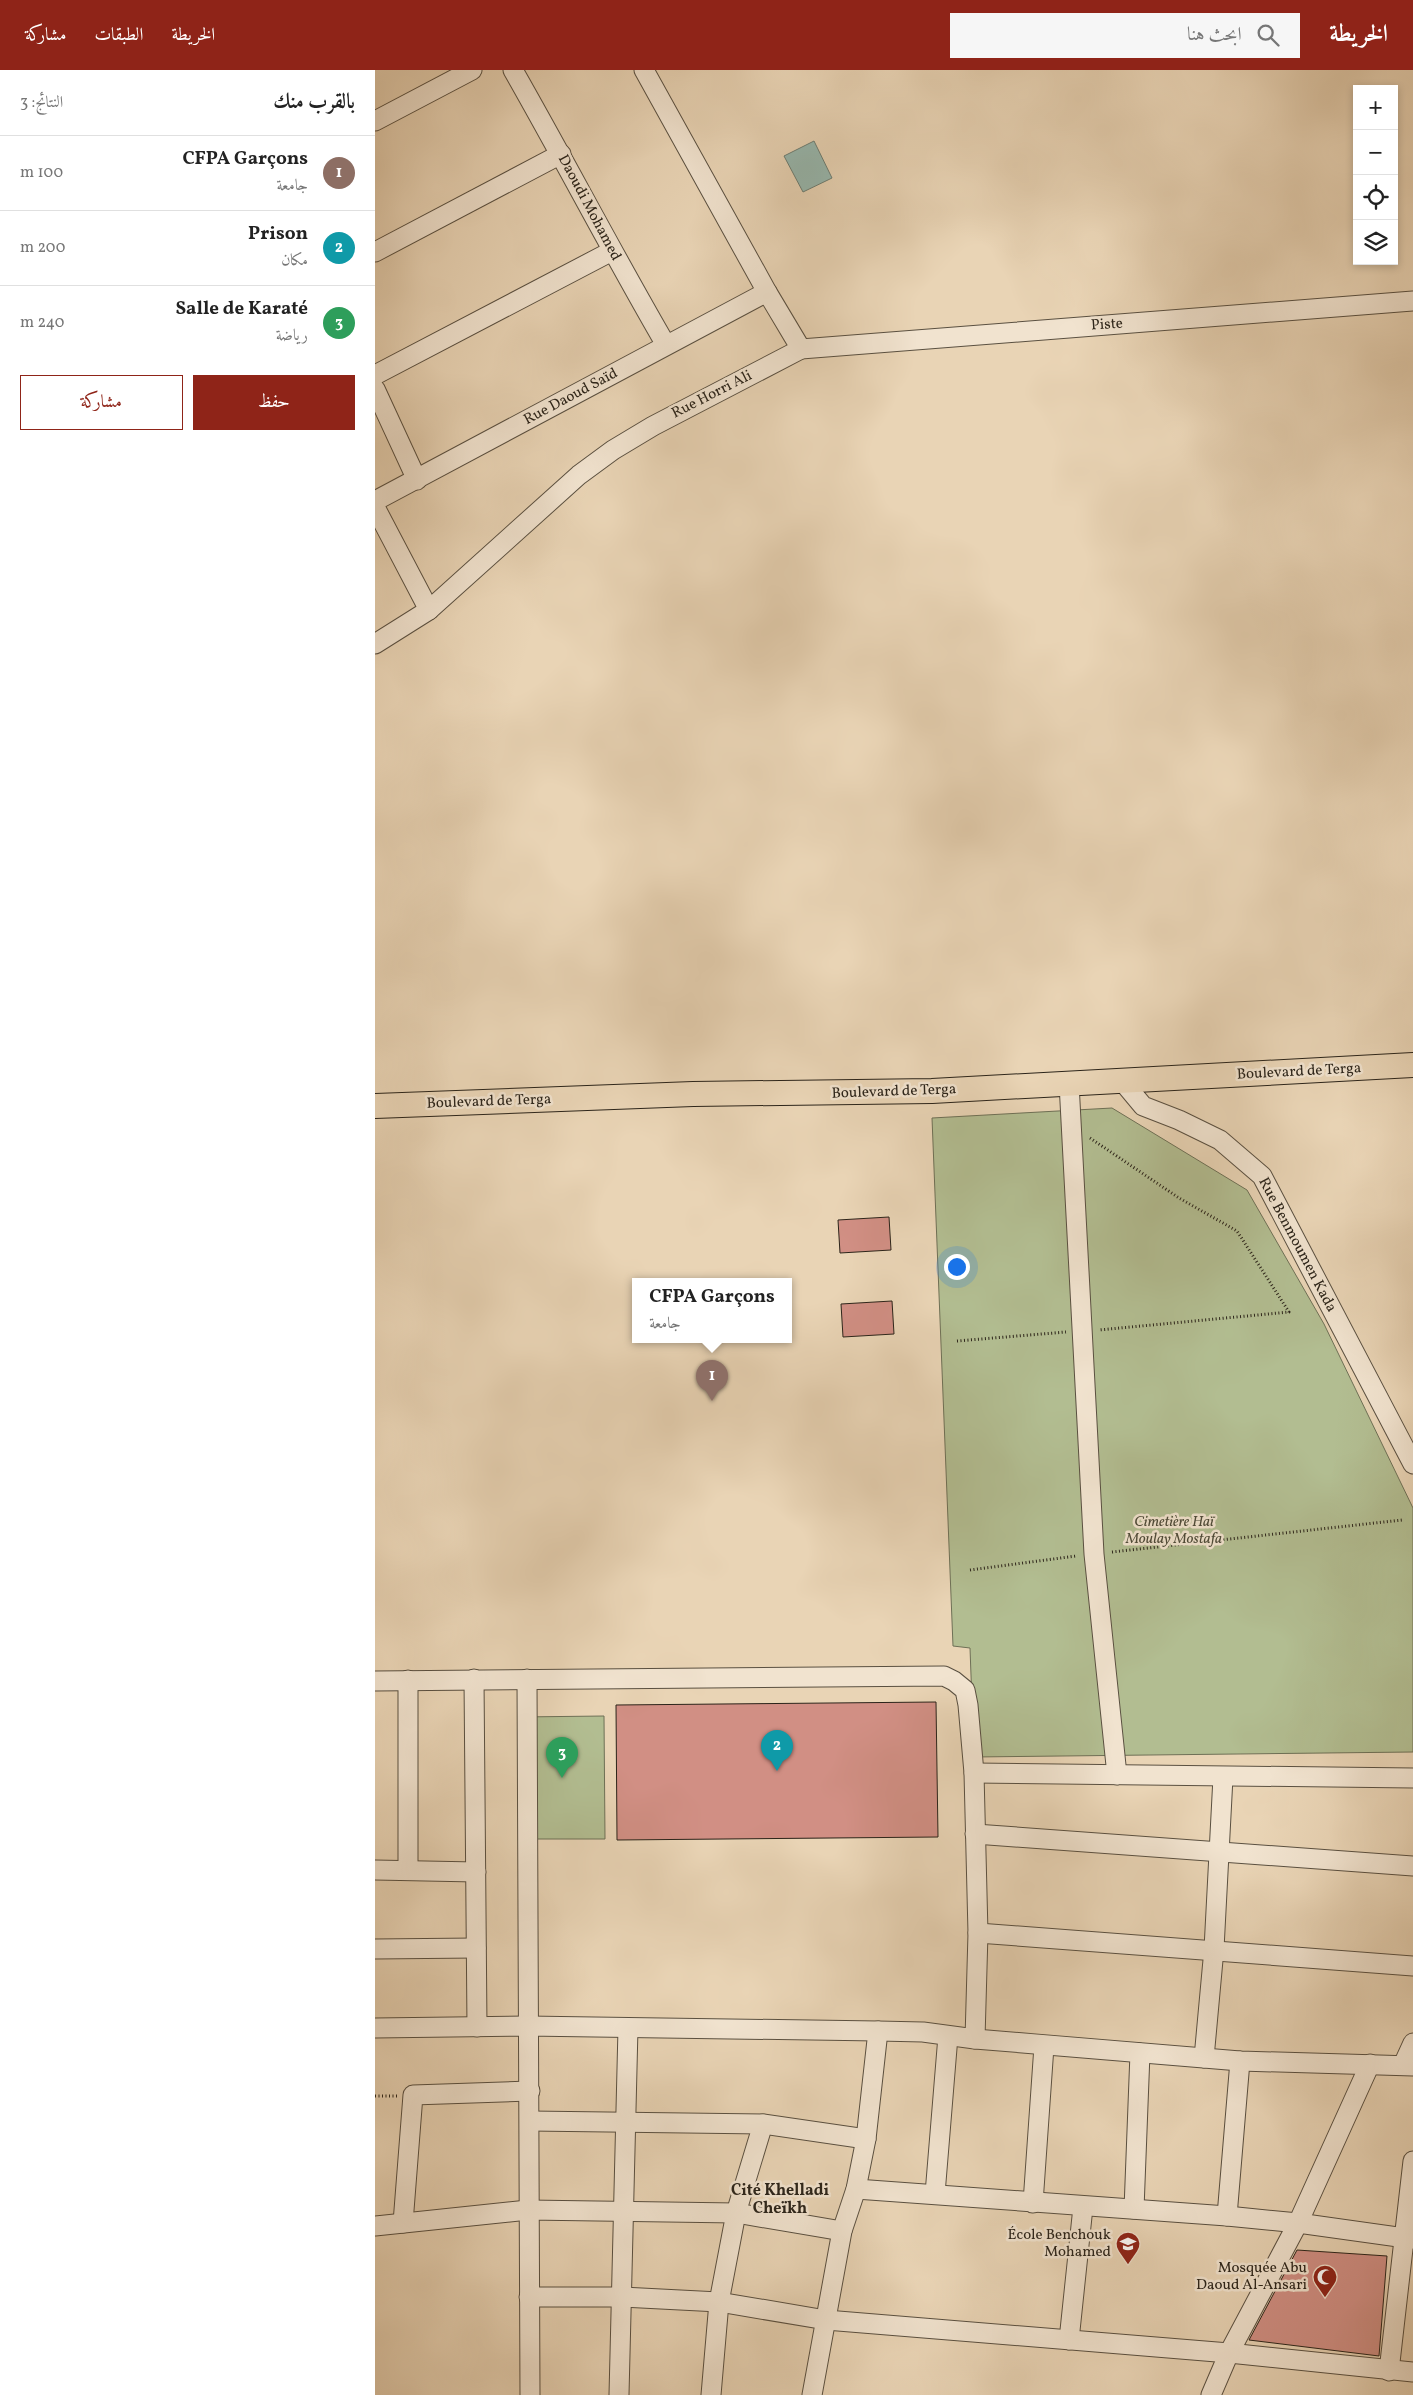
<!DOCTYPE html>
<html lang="ar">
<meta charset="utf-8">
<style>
body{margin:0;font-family:Vollkorn,Amiri,serif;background:#f6f6f6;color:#222;direction:rtl}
.controls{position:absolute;right:15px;top:15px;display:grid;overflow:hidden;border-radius:0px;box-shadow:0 2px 8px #0003}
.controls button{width:45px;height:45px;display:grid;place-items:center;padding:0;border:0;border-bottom:1px solid #e0e0e0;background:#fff;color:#222;font:25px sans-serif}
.you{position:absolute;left:581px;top:1196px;width:18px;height:18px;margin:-12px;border:4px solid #fff;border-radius:50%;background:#1a73e8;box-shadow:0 0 0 8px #1a73e833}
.badge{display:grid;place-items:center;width:32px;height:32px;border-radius:50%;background:#8f2418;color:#fff;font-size:16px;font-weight:700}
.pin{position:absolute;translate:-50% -41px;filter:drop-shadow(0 1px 2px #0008)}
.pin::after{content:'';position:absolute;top:26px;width:18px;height:15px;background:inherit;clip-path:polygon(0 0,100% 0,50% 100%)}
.popup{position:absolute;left:257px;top:1208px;width:160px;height:65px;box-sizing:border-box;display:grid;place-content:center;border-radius:0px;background:#fff;filter:drop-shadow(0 1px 4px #0005);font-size:16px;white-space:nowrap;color:#767676}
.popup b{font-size:19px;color:#222}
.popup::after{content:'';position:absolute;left:50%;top:100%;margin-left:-10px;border:10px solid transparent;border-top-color:#fff}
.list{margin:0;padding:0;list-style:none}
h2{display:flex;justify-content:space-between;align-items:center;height:65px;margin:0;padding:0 20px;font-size:21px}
h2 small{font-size:16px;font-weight:400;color:#767676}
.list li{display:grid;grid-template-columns:32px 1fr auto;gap:15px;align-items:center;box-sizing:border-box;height:75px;padding:0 20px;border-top:1px solid #e0e0e0}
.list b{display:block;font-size:19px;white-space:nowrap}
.list p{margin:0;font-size:16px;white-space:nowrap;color:#767676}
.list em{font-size:16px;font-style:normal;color:#767676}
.actions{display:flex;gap:10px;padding:15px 20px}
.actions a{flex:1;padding:11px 0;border:1px solid #8f2418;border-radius:0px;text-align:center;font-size:18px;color:#8f2418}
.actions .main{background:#8f2418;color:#fff}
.icon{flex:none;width:28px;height:28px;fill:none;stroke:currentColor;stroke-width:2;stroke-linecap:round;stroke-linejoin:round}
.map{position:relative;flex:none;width:1038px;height:2325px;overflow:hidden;direction:ltr}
header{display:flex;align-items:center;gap:30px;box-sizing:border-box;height:70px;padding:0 25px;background:#8f2418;color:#fff}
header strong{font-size:24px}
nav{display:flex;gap:28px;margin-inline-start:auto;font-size:18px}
.search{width:350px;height:45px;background:#f6f6f6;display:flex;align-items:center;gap:12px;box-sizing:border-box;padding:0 18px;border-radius:0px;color:#767676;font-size:19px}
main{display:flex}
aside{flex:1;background:#fff}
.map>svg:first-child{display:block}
</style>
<header>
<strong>الخريطة</strong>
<div class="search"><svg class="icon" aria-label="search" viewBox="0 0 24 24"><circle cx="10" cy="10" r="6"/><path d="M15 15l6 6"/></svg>ابحث هنا</div>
<nav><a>الخريطة</a><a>الطبقات</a><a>مشاركة</a></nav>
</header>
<main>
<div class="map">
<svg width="1038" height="2325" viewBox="0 0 1038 2325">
<rect width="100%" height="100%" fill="#e9d4b5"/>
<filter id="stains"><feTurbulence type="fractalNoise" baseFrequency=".004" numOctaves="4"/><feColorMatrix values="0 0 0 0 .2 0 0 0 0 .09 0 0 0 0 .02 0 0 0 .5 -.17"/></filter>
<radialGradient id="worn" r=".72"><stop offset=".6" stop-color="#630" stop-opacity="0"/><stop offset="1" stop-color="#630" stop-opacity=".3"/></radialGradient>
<g fill="#b2bd91" stroke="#6e7056">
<polygon points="737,1038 872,1120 949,1254 1038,1438 1038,1682 599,1687 595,1578 578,1576 557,1048"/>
<polygon points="229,1646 230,1769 144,1769 143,1647"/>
</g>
<polygon fill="#97b8af" stroke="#6c7d73" points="439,71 457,108 428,122 409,86"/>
<g fill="#d18f84" stroke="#2b241a">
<polygon points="514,1147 516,1180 465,1183 463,1150"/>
<polygon points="517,1231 519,1264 468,1267 466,1234"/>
<polygon points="561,1632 563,1767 242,1770 241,1635"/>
<polygon points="922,2180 1012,2186 1004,2286 874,2270"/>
</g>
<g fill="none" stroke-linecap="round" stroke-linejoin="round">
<defs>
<g id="minor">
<path d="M 138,0 C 190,91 238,184 291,275"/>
<polyline points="0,51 97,0"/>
<polyline points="0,182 186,84"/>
<polyline points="426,279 1038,231"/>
<polyline points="0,305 237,181"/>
<polyline points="0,319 42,410"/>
<polyline points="0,431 392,222"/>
<polyline points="0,437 54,540"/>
<polyline points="0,574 54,540 204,405 238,380 278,356 426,279 392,222 269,0"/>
<polyline points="748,1012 768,1036 804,1050 845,1070 887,1106 1038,1394"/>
<polyline points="694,1013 719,1484 742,1705"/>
<polyline points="99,1609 102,1957"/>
<polyline points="152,1609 155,2325"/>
<polyline points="33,1610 33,1800"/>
<polyline points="0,1611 569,1606 579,1611 590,1620 593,1635 599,1703 603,1863 600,1969 548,1962 503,1961 152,1956 0,1958"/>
<polyline points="599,1703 1038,1708"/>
<polyline points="600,1764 1038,1796"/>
<polyline points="0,1800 101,1802"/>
<polyline points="603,1863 1038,1896"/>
<polyline points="0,1879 101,1878"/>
<polyline points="600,1969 865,1991 1038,1996"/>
<polyline points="829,1988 839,1879 848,1707"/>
<polyline points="1028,1995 1038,1973"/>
<polyline points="155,2051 388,2054 491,2069"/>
<polyline points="481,2119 852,2146 923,2153 1038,2169"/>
<polyline points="560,2124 573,1966"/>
<polyline points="658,2133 669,1976"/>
<polyline points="759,2139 765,1983"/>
<polyline points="852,2146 865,1991"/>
<polyline points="28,2153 38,2025 155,2021"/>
<polyline points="0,2156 153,2140 361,2143 467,2161"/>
<polyline points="154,2227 247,2227 344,2232 451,2250 854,2283 1038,2302"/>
<polyline points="694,2270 708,2137"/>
<polyline points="1014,2301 1038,2091"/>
<polyline points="244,2325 253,1958"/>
<polyline points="336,2325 344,2232 361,2143 388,2054"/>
<polyline points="437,2325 467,2161 481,2119 491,2069 503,1961"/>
<polyline points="836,2325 854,2283 923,2153 995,1994"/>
</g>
<polyline id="major" points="0,1036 318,1024 557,1021 1038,995"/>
</defs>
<use href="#minor" stroke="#5a5041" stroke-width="21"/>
<use href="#major" stroke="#2b241a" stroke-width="26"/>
<g stroke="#2b241a" stroke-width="3" stroke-dasharray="1 2.5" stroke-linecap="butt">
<polyline points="715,1068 804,1128 862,1161 914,1242 724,1260"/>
<polyline points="582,1271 691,1262"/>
<polyline points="737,1482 1027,1450"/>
<polyline points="595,1500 701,1486"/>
<polyline points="0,2026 22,2026"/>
</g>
<use href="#minor" stroke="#f1e3cf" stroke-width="19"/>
<use href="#major" stroke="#e9d4b5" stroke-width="24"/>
</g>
<defs>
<symbol id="school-pin" viewBox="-11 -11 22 30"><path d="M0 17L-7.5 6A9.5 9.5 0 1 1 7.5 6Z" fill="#8f2418" stroke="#f1e3cf"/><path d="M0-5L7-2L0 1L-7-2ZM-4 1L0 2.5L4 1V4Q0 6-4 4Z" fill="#fff"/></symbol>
<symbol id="mosque-pin" viewBox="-11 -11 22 30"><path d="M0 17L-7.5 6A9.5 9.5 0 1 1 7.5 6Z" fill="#8f2418" stroke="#f1e3cf"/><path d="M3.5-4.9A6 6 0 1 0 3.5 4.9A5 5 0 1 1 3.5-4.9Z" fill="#fff"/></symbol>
</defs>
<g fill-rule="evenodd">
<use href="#school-pin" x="739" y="2160" width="28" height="38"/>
<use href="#mosque-pin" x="936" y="2193" width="28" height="38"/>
</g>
<g text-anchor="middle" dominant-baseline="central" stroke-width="5" stroke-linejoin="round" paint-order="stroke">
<g font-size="15" fill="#2b241a" stroke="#f1e3cf">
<text transform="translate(214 138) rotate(62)">Daoudi Mohamed</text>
<text transform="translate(732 255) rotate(-4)">Piste</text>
<text transform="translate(337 325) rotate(-27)">Rue Horri Ali</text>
<text transform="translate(196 327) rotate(-28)">Rue Daoud Saïd</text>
<text transform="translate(924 1002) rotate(-3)">Boulevard de Terga</text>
<text transform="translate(519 1022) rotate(-2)">Boulevard de Terga</text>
<text transform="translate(114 1032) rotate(-2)">Boulevard de Terga</text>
<text transform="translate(922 1175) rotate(62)">Rue Benmoumen Kada</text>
</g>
<g font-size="15" font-style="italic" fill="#4d4a38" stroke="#f1e3cf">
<text x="799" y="1452">Cimetière Haï<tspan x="799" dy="17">Moulay Mostafa</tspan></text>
</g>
<g font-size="15" fill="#2b241a" stroke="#f1e3cf" text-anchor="end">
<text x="736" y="2165">École Benchouk<tspan x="736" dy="17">Mohamed</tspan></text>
<text x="932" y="2198">Mosquée Abu<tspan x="932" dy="17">Daoud Al-Ansari</tspan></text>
</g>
<g font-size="16" font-weight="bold" fill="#2b241a" stroke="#f1e3cf">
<text x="405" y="2121">Cité Khelladi<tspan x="405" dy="18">Cheïkh</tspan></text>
</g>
</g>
<rect width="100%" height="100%" filter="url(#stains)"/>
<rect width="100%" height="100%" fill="url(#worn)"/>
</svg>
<div class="controls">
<button>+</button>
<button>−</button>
<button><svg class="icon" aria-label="locate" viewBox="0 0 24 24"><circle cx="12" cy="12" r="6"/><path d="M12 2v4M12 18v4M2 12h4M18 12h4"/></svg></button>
<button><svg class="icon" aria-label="layers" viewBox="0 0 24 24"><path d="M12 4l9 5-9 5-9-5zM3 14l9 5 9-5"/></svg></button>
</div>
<div class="you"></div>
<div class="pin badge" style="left:337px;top:1331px;background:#8d6e63">1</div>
<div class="popup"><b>CFPA Garçons</b>جامعة</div>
<div class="pin badge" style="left:402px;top:1701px;background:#0f9aa8">2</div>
<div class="pin badge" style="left:187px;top:1708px;background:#2e9e5b">3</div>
</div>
<aside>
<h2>بالقرب منك<small>النتائج: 3</small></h2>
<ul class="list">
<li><span class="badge" style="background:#8d6e63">1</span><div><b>CFPA Garçons</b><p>جامعة</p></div><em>100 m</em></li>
<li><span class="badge" style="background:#0f9aa8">2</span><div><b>Prison</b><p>مكان</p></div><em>200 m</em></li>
<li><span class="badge" style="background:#2e9e5b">3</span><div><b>Salle de Karaté</b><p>رياضة</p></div><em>240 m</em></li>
</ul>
<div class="actions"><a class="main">حفظ</a><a>مشاركة</a></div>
</aside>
</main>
